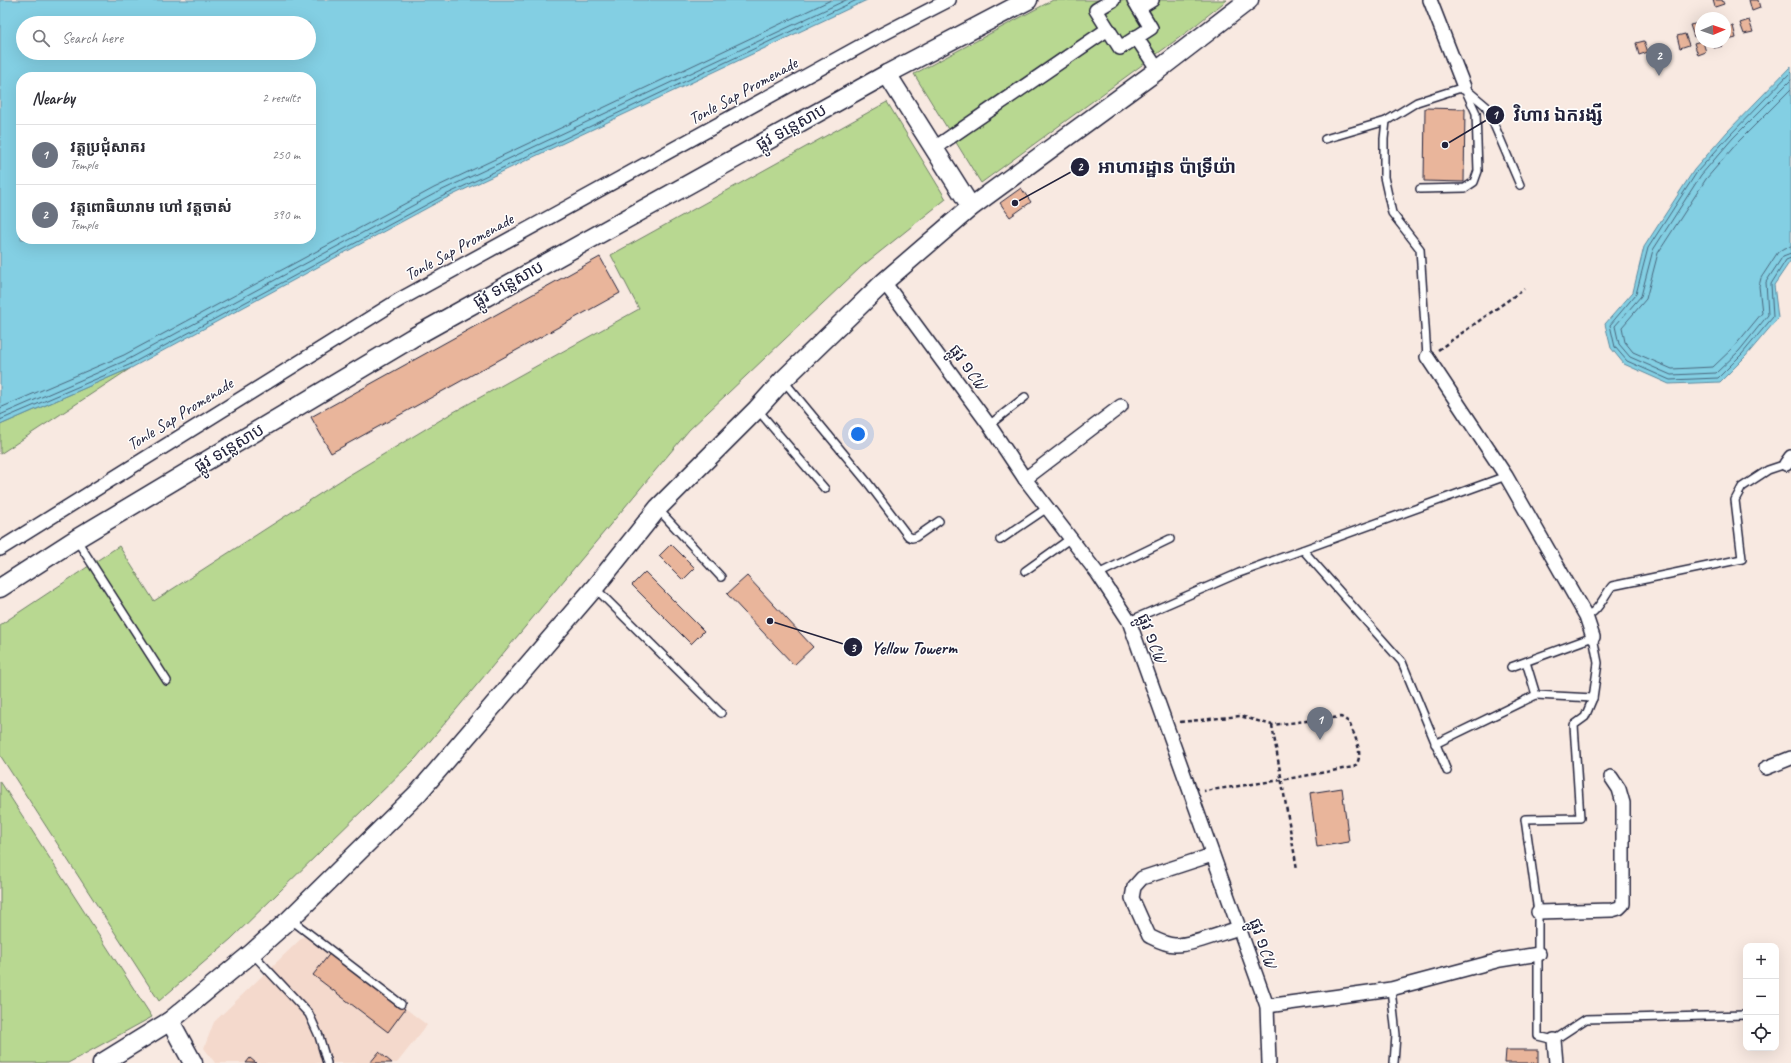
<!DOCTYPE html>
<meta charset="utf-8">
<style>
body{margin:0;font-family:Caveat,"Noto Sans Khmer",sans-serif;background:#f7f7f7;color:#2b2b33}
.controls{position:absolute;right:12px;bottom:12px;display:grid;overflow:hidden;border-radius:8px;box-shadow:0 4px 16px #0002}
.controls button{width:36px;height:36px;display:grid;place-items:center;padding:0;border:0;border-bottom:1px solid #e1e1e2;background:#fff;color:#2b2b33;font:20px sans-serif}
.compass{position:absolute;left:1695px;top:12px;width:36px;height:36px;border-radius:50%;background:#fff;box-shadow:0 4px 16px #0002;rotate:88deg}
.you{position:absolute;left:858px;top:434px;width:14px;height:14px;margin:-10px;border:3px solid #fff;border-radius:50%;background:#1a73e8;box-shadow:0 0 0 6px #1a73e833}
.badge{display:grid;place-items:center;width:26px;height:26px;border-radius:50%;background:#111827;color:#fff;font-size:13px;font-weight:700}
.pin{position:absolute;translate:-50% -33px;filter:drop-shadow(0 1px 2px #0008)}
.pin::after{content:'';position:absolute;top:21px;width:14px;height:12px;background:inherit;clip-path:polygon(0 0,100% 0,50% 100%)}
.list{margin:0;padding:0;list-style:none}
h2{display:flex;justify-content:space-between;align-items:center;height:52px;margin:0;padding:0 16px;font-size:17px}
h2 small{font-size:13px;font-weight:400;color:#7c7c81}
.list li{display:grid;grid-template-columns:26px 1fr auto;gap:12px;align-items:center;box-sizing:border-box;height:60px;padding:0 16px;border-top:1px solid #e1e1e2}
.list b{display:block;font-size:15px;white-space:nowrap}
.list p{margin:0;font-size:13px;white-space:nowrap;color:#7c7c81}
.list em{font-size:13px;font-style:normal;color:#7c7c81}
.icon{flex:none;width:22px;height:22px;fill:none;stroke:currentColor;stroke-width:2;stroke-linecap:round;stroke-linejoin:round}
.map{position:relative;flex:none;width:1791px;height:1063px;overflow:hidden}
.search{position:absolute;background:#fff;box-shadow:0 4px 16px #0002;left:16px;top:16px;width:300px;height:44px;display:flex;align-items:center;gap:10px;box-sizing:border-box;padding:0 14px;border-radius:22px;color:#7c7c81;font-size:15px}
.panel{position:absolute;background:#fff;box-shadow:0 4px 16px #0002;left:16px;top:72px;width:300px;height:172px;border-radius:16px}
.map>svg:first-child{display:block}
</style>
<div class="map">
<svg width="1791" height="1063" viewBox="0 0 1791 1063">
<rect width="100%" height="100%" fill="#f8e9e1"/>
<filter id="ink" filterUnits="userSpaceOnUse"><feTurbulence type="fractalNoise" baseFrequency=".025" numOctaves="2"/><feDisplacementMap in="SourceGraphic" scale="8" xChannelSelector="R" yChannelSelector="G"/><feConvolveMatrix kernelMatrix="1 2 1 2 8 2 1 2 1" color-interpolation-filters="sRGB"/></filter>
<g filter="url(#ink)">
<polygon fill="#f4d9cc" points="307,933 427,1025 397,1063 215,1063 204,1048 214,1022"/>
<g fill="#b8d891" stroke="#6d7d66">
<polygon points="1053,0 1227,0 1187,32 981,183 914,74"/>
<polygon points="887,102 946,199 861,267 689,430 416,758 231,939 159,1001 0,755 0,625 119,546 154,601 346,477 452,413 639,309 611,255"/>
<polygon points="131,368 0,454 0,425"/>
<polygon points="0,781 152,1017 68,1063 0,1063"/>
</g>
<g fill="#83cfe3" stroke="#5c8aa0" fill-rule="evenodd">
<path d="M 0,0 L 867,0 L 440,201 L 131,368 L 0,425 ZM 23,23 L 309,23 L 309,53 L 23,53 ZM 21,77 L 311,77 L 311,239 L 21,239 Z"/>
<polygon points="1791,66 1791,260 1774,285 1778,318 1745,357 1720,382 1669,384 1624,364 1611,348 1605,324 1633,292 1644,247 1694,170 1727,132"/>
</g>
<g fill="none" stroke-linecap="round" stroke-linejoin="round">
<g stroke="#49677e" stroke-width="1">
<polyline points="1791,72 1730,135 1697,172 1648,248 1636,294 1610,325 1615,347 1627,361 1670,380 1718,378 1742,354 1773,317 1771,284 1786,260 1791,258"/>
<polyline points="1791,80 1733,138 1701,175 1653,250 1641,296 1615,326 1619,344 1630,357 1671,375 1716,373 1739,351 1768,315 1766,282 1783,256 1791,253"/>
<polyline points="1791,89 1738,142 1706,179 1658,253 1646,299 1622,327 1625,342 1633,352 1672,369 1713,367 1734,347 1762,313 1759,286 1761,278 1778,252 1784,248 1791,247"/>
<polyline points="0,408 124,355 434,188 831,0"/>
<polyline points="0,415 127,360 436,193 846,0"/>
<polyline points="0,420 129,365 439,198 857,0"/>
</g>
</g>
<g fill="#e9b59b" stroke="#22223b">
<polygon points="1713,0 1722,0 1724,4 1715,7"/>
<polygon points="1749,0 1758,0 1760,8 1752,11"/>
<polygon points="1749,20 1753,32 1744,34 1740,23"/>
<polygon points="1699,23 1701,35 1694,37 1690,25"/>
<polygon points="1733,26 1736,38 1728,40 1725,28"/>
<polygon points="1685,34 1689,45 1680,48 1677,36"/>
<polygon points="1644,41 1648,52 1639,55 1636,43"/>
<polygon points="1701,41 1703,42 1706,52 1698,55 1694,43"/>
<polygon points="1712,42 1721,42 1723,46 1714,48"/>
<polygon points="1425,108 1465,109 1464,182 1424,181"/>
<polygon points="1021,188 1031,202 1010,217 1000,203"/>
<polygon points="600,257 620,293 331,453 311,417"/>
<polygon points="671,544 695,568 683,580 659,556"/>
<polygon points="645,572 704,631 691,644 632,585"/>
<polygon points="747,576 813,647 794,665 727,594"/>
<polygon points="1342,788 1349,842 1317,847 1310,793"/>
<polygon points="331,952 405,1009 388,1032 313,975"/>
<polygon points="1506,1050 1538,1050 1538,1063 1505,1063"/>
<polygon points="379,1052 392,1063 370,1063"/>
<polygon points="250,1058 256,1063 246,1063"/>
</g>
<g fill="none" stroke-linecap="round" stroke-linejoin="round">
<defs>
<g id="lane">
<polyline points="1467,90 1486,106 1520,185"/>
<polyline points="1325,139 1386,121"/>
<polyline points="1420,189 1465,188 1474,182 1478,171 1476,113 1464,87"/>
<polyline points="1427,357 1420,249 1392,213 1384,177 1384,139 1386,121 1417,102 1464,87"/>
<polyline points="783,380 868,483 908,536 912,538 916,537 939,521"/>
<polyline points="757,409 825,489"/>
<polyline points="989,425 1025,397"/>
<polyline points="658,509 721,577"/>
<polyline points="76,539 167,681"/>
<polyline points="1000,540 1047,508"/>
<polyline points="1303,550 1402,662 1447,771"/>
<polyline points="1025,571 1071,538"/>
<polyline points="1098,574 1170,539"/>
<polyline points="595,588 721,713"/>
<path d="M 1586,616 C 1598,612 1604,596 1612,586 L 1742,559 L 1735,500 L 1742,487 L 1768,470 L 1786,464"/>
<polyline points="1129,621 1239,573 1506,476"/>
<polyline points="1526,662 1536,695 1593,698"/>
<polyline points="1511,667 1593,637 1598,663 1593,698 1585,717 1574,725 1580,818 1525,819 1538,912 1538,1036 1554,1040 1586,1019 1746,1015"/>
<polyline points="1435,744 1536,695"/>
<polyline points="290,919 401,1004"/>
<polyline points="252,953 309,1014 319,1036 327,1063"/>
<polyline points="1391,989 1396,1035 1394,1063"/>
</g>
<g id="street">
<polyline points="1113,0 1096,10 1120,48 1151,28 1134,0"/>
<polyline points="1430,0 1464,87"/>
<polyline points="1139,8 1152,0"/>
<polyline points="1136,37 1158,70"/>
<polyline points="933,149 1108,29"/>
<polyline points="884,282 989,425 1025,479 1098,574 1129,621 1267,1006 1269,1063"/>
<polyline points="1427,357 1506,476 1586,616 1593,637"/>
<polyline points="1786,464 1791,457"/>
<polyline points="1025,479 1121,406"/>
<polyline points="0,549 399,300 877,37 949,0"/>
<polyline points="1766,768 1791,758"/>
<path d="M 1212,855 L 1142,878 L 1134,887 L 1132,898 L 1149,936 C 1157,940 1166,945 1175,945 C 1193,945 1221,933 1239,928"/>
<polyline points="1538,912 1612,910 1619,908 1623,904 1623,803 1619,789 1611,777"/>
<polyline points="1267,1006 1391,989 1500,960 1539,954"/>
<polyline points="1554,1040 1556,1063"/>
</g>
<g id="secondary">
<polyline points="887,74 971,207"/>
<polyline points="0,588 76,539 412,338 887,74 1028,0"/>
<polyline points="170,1021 193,1063"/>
<polyline points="102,1063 170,1021 252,953 290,919 419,792 595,587 658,508 757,409 783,380 884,282 971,207 1158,70 1249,0"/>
</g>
</defs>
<use href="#lane" stroke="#22223b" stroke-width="10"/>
<use href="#street" stroke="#22223b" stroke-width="16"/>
<use href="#secondary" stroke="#22223b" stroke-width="21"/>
<g stroke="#22223b" stroke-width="2.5" stroke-dasharray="4 3" stroke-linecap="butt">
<polyline points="1438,350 1524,289"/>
<path d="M 1180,722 L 1240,716 L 1272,725 L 1341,717 L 1349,722 C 1354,735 1366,756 1354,767 L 1281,780 L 1204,791"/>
<polyline points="1272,725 1297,869"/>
</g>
<use href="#lane" stroke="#fff" stroke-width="7"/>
<use href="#street" stroke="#fff" stroke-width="13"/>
<use href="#secondary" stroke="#fff" stroke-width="18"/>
</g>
</g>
<g text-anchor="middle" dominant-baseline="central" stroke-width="3" stroke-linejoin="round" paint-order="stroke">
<g font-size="17" fill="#22223b" stroke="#fff">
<text transform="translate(743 91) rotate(-29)">Tonle Sap Promenade</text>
<text transform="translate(791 127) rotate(-29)">ផ្លូវ ទន្លេសាប</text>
<text transform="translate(459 247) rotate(-29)">Tonle Sap Promenade</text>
<text transform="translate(508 284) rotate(-29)">ផ្លូវ ទន្លេសាប</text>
<text transform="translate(968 367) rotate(54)">ផ្លូវ ១CW</text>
<text transform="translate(180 414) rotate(-32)">Tonle Sap Promenade</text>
<text transform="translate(229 448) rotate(-31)">ផ្លូវ ទន្លេសាប</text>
<text transform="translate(1152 638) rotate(68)">ផ្លូវ ១CW</text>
<text transform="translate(1263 943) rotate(70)">ផ្លូវ ១CW</text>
</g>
</g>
<path fill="none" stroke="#22223b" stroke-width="1.5" d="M1445 145L1495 115M1015 203L1080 167M770 621L853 647"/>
<g fill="#22223b" stroke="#fff" stroke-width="1.5">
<circle cx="1445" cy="145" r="4"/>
<circle cx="1015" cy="203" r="4"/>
<circle cx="770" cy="621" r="4"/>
<circle cx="1495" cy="115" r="10"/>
<circle cx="1080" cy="167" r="10"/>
<circle cx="853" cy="647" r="10"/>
</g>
<g font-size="12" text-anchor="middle" font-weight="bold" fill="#fff">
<text x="1495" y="119">1</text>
<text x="1080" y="171">2</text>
<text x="853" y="652">3</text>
</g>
<g font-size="18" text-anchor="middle" font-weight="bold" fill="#22223b" stroke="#fff" stroke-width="3" stroke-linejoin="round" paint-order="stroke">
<text x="1558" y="121">វិហារ ឯករង្សី</text>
<text x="1167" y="173">អាហារដ្ឋាន ប៉ាទ្រីយ៉ា</text>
<text x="914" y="654">Yellow Towerm</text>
</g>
</svg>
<div class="controls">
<button>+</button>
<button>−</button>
<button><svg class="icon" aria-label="locate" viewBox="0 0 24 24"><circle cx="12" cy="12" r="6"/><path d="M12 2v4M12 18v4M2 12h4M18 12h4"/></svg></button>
</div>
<svg class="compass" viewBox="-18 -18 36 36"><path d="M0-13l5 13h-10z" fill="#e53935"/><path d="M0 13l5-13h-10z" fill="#7c7c81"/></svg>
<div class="you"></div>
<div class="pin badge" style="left:1320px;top:740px;background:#6b7280">1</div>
<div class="pin badge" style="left:1659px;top:76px;background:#6b7280">2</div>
<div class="search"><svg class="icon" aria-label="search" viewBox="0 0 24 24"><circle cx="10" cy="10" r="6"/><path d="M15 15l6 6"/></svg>Search here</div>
<section class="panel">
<h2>Nearby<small>2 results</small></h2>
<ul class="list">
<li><span class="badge" style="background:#6b7280">1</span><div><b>វត្តប្រជុំសាគរ</b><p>Temple</p></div><em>250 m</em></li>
<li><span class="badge" style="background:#6b7280">2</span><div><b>វត្តពោធិយារាម ហៅ វត្តចាស់</b><p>Temple</p></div><em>390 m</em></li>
</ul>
</section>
</div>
